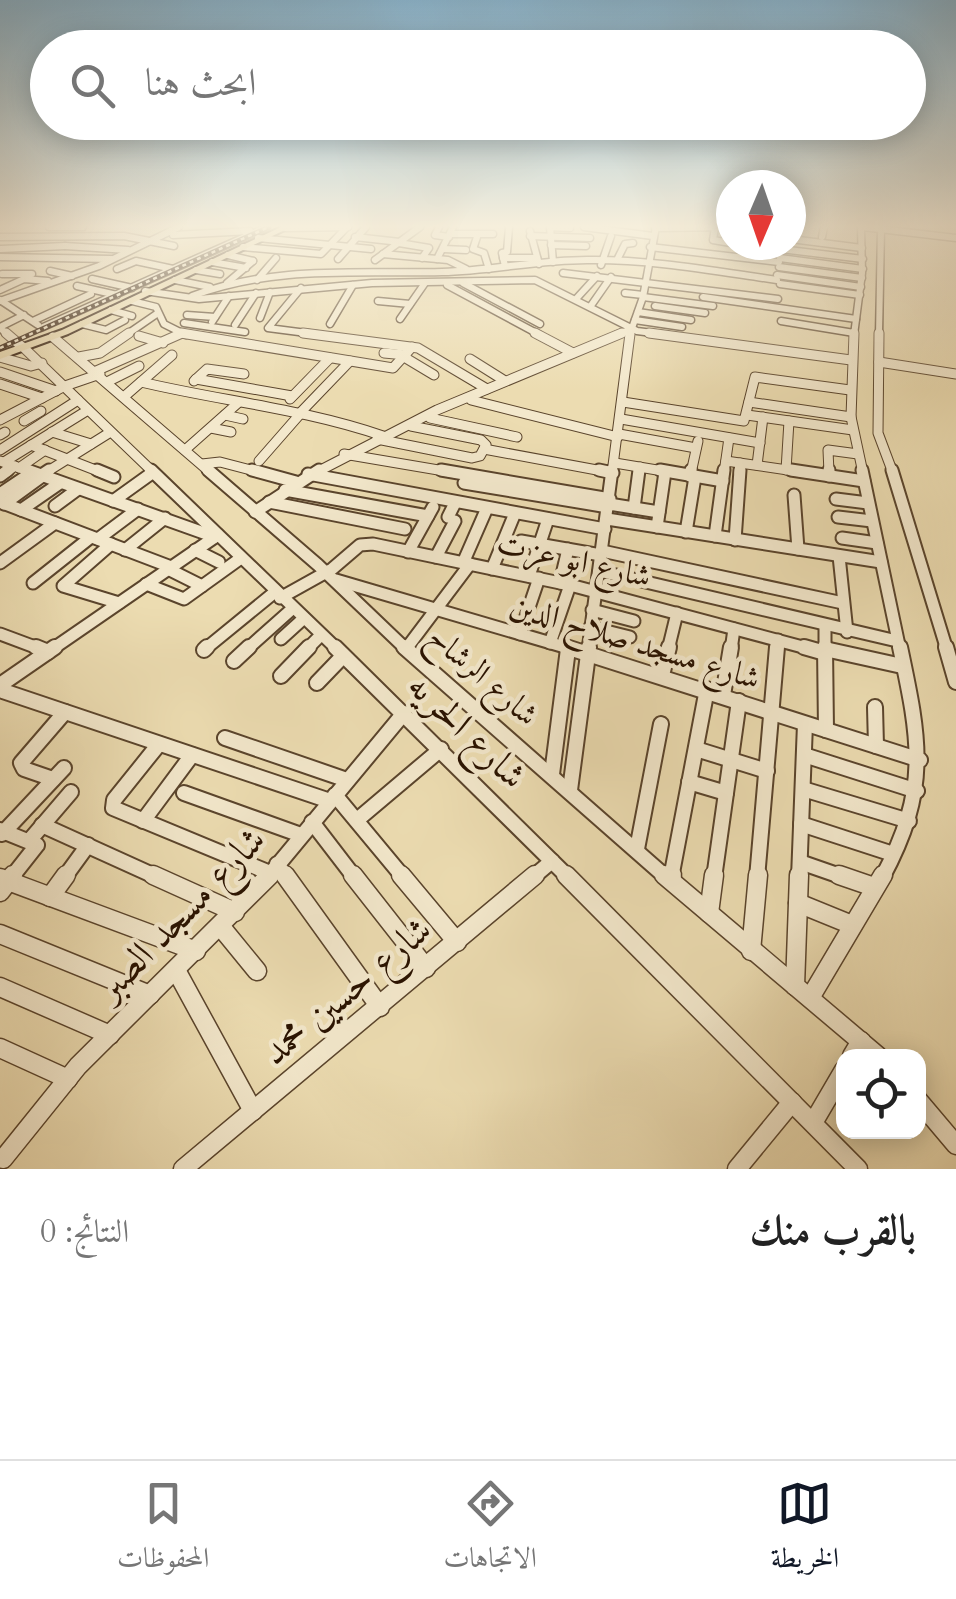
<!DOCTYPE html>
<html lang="ar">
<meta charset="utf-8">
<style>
body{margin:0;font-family:Cardo,Amiri,serif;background:#f6f6f6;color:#222;direction:rtl}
.controls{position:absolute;right:30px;bottom:30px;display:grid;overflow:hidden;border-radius:20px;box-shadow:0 5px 25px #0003}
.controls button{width:90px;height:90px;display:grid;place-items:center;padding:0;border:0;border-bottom:2px solid #e0e0e0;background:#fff;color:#222;font:50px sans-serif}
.compass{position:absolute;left:716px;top:170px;width:90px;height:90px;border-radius:50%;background:#fff;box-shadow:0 5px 25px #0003;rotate:182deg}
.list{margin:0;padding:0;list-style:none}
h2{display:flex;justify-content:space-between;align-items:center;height:130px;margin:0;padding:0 40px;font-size:42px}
h2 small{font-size:32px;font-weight:400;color:#767676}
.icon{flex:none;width:55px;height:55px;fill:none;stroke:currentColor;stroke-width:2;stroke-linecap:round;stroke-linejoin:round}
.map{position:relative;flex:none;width:956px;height:1169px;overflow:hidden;direction:ltr}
.search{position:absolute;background:#fff;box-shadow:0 5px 25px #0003;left:30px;right:30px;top:30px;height:110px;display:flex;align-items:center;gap:25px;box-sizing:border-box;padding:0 35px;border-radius:55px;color:#767676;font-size:38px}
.sheet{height:290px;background:#fff}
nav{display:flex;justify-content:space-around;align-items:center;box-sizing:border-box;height:140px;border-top:2px solid #e0e0e0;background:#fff;font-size:28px;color:#767676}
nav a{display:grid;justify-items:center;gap:5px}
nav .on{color:#111827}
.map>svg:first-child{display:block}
</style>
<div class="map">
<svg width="956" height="1169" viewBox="0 0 956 1169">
<rect width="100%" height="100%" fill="#ecdcb1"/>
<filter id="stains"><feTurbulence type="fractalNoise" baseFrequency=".002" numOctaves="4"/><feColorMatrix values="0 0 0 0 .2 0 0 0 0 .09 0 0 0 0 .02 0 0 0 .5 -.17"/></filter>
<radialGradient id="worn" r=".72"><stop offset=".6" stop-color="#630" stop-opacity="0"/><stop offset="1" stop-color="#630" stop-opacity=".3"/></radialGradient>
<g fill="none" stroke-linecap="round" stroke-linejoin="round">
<defs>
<g id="minor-far4">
<polyline points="49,227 83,227"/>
<polyline points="439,227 435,235 449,237"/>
<polyline points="550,227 553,262"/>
<polyline points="550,227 570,228"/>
<polyline points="584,227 653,236"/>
<polyline points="715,227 713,240 731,243"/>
<polyline points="863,227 956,238"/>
<polyline points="285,228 348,227"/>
<polyline points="655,228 731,227"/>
<polyline points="530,231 539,264"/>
<polyline points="450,234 493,234"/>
<polyline points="478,234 473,249 484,253 489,269"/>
<polyline points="173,235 250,231"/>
<polyline points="530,236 590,238"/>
<polyline points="0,237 124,236 174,246"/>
<polyline points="355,237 400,242"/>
<polyline points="822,237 824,227"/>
<polyline points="258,238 371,249"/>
<polyline points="791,239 862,248"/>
<polyline points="399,243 429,248 422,258"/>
<polyline points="551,245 586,246"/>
<polyline points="748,245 863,259"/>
<polyline points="65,246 128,250"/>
<polyline points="243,247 321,254 347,227"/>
<polyline points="650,247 779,262"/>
<polyline points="1,249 65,246"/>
<polyline points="444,249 466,250"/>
<polyline points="383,254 448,260 466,269"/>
<polyline points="228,255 253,261"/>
<polyline points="0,257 111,259"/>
<polyline points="503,258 537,258"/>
<polyline points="780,258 863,269"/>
<polyline points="338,259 366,227"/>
<polyline points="437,259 453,227"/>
<polyline points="375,260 420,227"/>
<polyline points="617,260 625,244 633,243"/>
<polyline points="212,262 246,268"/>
<polyline points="601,265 611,236"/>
<polyline points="505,266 502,253 507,252 509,227"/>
<polyline points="779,267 862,278"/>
<polyline points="117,269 136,261 173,269"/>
<polyline points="196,270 220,274"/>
<polyline points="50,271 72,276"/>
<polyline points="563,273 778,299"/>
<polyline points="2,274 32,274"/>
<polyline points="777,275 861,287"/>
<polyline points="92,279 132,288"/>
<polyline points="175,280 210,287"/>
<polyline points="257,280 276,258"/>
<polyline points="227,283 253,261"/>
<polyline points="463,283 540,324"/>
<polyline points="780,284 860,295"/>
<polyline points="447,285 540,335"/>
<polyline points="77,286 117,295"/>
<polyline points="301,288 268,328 322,335"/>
<polyline points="0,290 24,279 48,281"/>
<polyline points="145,291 199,299 372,283 535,280 637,331 668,335"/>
<polyline points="625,293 643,295"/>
<path d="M 192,296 C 274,265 356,274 442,272 C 490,271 538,260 587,260 C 651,259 714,271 777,280"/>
<polyline points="643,297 713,306"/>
<polyline points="703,297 856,319"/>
<polyline points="576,299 597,276"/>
<polyline points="0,300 38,325"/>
<polyline points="0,301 99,266 179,227"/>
<polyline points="132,301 156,307 164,324 186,335"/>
<polyline points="378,301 410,304"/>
<polyline points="655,306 705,313"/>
<polyline points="590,307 611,277"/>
<polyline points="111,310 132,316"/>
<polyline points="638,312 691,320"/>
<polyline points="187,315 215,317"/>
<polyline points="260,318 270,292"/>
<polyline points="400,319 425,283"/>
<polyline points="635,320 682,327"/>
<polyline points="33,321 91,294"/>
<polyline points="781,321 854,333"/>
<polyline points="212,322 229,296"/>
<polyline points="184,323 245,332"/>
<polyline points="82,324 106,330 125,320"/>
<polyline points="330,324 353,285"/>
<polyline points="235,325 256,293"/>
<polyline points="0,327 24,315"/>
<polyline points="0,328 8,335"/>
<polyline points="41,328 267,227"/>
<polyline points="632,328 643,297 656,227"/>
<polyline points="126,335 158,313"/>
<polyline points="616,335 631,329"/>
<polyline points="854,335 862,273 861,227"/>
<polyline points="879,335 881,229"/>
</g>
<g id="minor-far3">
<polyline points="6,333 20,345"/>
<polyline points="181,333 393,368 412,347"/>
<polyline points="303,333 418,348 487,389"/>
<polyline points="535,333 573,353"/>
<polyline points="649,333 851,360"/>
<polyline points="854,333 851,417 863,473"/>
<polyline points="879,333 878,433 893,473"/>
<polyline points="139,336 163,343"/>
<polyline points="53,337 211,473"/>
<polyline points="23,347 154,473"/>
<polyline points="384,353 406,355"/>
<polyline points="0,357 31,366 42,363"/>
<polyline points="79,357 100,353 129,333"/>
<polyline points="404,357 434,375"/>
<polyline points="470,359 505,381"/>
<polyline points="879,362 956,374"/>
<polyline points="96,371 180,334"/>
<polyline points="0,372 56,391"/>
<polyline points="196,379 292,396"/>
<polyline points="109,381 139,366"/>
<polyline points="194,381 207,369 244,374"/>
<path d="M 141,382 C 221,401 305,409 383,436"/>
<polyline points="0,384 42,398"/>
<polyline points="126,395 172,355"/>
<polyline points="290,399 330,358"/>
<polyline points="471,400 618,437"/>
<polyline points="623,402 744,421 755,377 850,390"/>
<polyline points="749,402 851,417"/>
<polyline points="300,413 350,361"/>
<polyline points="225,415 243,419"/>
<polyline points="747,415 853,430"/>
<polyline points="430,418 517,437"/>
<polyline points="621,419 760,443"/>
<polyline points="0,420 65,386 100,374"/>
<polyline points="24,421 41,411"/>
<polyline points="211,428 231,432"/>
<polyline points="52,432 91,444"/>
<polyline points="619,434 696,448"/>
<polyline points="0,435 5,432"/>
<polyline points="377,439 472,458 480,456 486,445 481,440 411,426"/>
<polyline points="31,445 103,473"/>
<polyline points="484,449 613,473"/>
<polyline points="0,450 78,400"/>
<polyline points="185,450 238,403"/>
<polyline points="344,454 456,473"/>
<polyline points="0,461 34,473"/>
<polyline points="259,461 301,413"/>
<polyline points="726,461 808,473"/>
<polyline points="4,462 88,410"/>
<polyline points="615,463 675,473"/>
<polyline points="202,464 220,462 262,473"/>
<polyline points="757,465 763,417"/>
<polyline points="19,468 45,450"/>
<polyline points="786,470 789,421"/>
<polyline points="5,473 15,466"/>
<polyline points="45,473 109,433"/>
<polyline points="315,473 437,410 622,333"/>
<polyline points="612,473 630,334"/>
<polyline points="639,473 640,467"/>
<polyline points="691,473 698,441"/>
<polyline points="724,473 729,438"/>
<polyline points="739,473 740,463"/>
<polyline points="829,473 828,450 858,454"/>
</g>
<g id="minor-far2">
<polyline points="27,470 215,537"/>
<polyline points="97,470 114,477"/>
<polyline points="151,470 338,650"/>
<polyline points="208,470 318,565 407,650"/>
<polyline points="252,470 296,482"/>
<polyline points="441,470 610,499"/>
<polyline points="599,470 613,473"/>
<polyline points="660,470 723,481"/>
<polyline points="791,470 864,481"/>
<polyline points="829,470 829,476"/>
<polyline points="862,470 900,650"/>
<polyline points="892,470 947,650"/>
<polyline points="308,474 605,529"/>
<polyline points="0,476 8,470"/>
<polyline points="40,476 49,470"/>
<polyline points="690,476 691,470"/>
<polyline points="464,483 608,507"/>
<polyline points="285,490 428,516"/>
<polyline points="0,494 31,473"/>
<polyline points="794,495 798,549"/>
<polyline points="836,499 868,503"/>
<polyline points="113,501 152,473"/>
<polyline points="0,502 171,567"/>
<polyline points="269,502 405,529"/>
<polyline points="4,504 41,477"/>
<polyline points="609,504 659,512"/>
<polyline points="55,506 78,489"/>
<polyline points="634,508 639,470"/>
<polyline points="21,510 60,483"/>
<polyline points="255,512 319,470"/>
<polyline points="448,517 455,503"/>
<polyline points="838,517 872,521"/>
<polyline points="607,519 881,562"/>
<polyline points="657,527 665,472"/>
<polyline points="686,532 695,477"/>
<polyline points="715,536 724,470"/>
<polyline points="842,538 877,543"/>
<polyline points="98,539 138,509"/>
<polyline points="735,540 740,470"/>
<polyline points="521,541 601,555"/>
<polyline points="111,544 63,586 119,603"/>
<polyline points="125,550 165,518"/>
<polyline points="195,550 219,562"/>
<polyline points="602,551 843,603"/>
<polyline points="408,552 433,507"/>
<polyline points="839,556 847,632"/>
<polyline points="436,557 455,521"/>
<polyline points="0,563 55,523"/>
<polyline points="463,563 487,508"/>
<polyline points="168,569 202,586"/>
<polyline points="492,569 515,513"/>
<polyline points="599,571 897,641"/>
<polyline points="529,576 548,519"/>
<polyline points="336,580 575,650"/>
<polyline points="33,583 91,537"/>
<polyline points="560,583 568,549"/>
<polyline points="146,584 184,599 241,558"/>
<polyline points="280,598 332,569 360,545 373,544 570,585 814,650"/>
<polyline points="592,610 634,621"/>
<polyline points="825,626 825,650"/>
<polyline points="590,627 630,637"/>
<polyline points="0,634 43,650"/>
<polyline points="520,634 539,578"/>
<polyline points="281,639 303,619"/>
<polyline points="550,643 570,585"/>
<polyline points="406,649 470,564"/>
<polyline points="825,649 830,650"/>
<polyline points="51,650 218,535"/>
<polyline points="204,650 275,592"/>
<polyline points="246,650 292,609"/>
<polyline points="306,650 321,635"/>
<polyline points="588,650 612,470"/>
<polyline points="668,650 677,613"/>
<polyline points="731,650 734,629"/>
<polyline points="777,650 778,640"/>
</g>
<g id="minor-far1">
<polyline points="36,647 48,652"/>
<polyline points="335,647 569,878"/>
<polyline points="404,647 667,878"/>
<polyline points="566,647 920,760"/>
<polyline points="804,647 825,653"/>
<polyline points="825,647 826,730"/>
<polyline points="946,647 956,682"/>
<polyline points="825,649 902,666"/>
<polyline points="204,650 207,647"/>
<polyline points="234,661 249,647"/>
<polyline points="662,675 669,647"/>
<polyline points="281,676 309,647"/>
<polyline points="317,683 343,656"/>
<polyline points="0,685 55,647"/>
<polyline points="0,690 330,801"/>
<polyline points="723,695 731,647"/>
<polyline points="875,707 876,746"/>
<polyline points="225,738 347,780"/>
<polyline points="159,744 114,800 113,808 270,873"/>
<polyline points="696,749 767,771"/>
<polyline points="804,755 917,791"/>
<polyline points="552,774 568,649"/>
<polyline points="53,779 24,769 21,763 65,712"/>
<polyline points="689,782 726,793"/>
<polyline points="803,789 909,821"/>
<polyline points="570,790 589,647"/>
<polyline points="184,793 301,835"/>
<polyline points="335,795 404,878"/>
<polyline points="357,820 441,749"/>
<polyline points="143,821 192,755"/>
<polyline points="312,822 355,878"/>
<polyline points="801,824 893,854"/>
<polyline points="42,825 159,878"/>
<polyline points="0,830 37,845 11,878"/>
<polyline points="2,834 64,768"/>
<polyline points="29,841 71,792"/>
<polyline points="637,849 661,724"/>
<polyline points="800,862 846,878"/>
<polyline points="277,864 287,878"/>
<polyline points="64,878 88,845"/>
<polyline points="267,878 404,713"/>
<polyline points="532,878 552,861"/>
<polyline points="671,878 707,689"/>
<polyline points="714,878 739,701"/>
<polyline points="757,878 777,647"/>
<polyline points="799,878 805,724"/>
<path d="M 882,878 C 930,789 920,741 900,647"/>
</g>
<g id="minor">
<polyline points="153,875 235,912"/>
<polyline points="285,875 380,1007"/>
<polyline points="353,875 426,968"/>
<polyline points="401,875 457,942"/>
<polyline points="566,875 858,1169"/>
<polyline points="664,875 878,1056"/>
<polyline points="839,875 874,887"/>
<polyline points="0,878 196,951"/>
<polyline points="671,880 672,875"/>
<polyline points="0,892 13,875"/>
<polyline points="50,897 66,875"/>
<polyline points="798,903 852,925"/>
<polyline points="709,913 714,875"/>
<polyline points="221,927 257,971"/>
<polyline points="0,934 150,995"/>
<polyline points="751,951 758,875"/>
<polyline points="176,970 253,1111"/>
<polyline points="795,986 799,875"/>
<polyline points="0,987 110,1035"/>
<polyline points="810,998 883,875"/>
<polyline points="0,1048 68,1079"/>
<polyline points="852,1056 861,1041"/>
<polyline points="918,1100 956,1145"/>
<polyline points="813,1123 844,1070"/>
<polyline points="3,1159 78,1066 270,875"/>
<polyline points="183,1169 535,875"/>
<polyline points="737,1169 792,1102"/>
</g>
<polygon id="major" points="281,227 291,227 68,334 0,359 0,352 62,330"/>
</defs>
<use href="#minor-far4" stroke="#5a442c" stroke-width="9"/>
<use href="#minor-far3" stroke="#5a442c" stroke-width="11"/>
<use href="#minor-far2" stroke="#5a442c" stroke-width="15"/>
<use href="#minor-far1" stroke="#5a442c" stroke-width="18"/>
<use href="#minor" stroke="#5a442c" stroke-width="21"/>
<use href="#major" stroke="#291200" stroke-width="4"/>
<use href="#minor-far4" stroke="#f3e8cc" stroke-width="6"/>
<use href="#minor-far3" stroke="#f3e8cc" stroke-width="9"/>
<use href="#minor-far2" stroke="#f3e8cc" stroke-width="11"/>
<use href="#minor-far1" stroke="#f3e8cc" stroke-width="14"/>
<use href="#minor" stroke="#f3e8cc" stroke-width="18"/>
<use href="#major" fill="#ecdcb1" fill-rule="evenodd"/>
<defs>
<polyline id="rail" points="0,348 269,227"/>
</defs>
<use href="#rail" stroke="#291200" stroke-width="5"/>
<use href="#rail" stroke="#f3e8cc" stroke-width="2.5" stroke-dasharray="4" stroke-linecap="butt"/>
</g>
<linearGradient id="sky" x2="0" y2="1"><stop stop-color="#88b6d2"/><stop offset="0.58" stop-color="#f6efdc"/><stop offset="1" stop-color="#f6efdc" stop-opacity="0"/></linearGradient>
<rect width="956" height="390" fill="url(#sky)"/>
<g text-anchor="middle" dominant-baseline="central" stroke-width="9" stroke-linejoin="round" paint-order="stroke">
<g font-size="32" fill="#291200" stroke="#f3e8cc">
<text transform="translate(574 560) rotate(13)">شارع ابو عزت</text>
<text transform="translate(635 642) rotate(17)">شارع مسجد صلاح الدين</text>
<text transform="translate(483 676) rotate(41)">شارع الرشاح</text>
</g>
<g font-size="38" fill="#291200" stroke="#f3e8cc">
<text transform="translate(467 731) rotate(44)">شارع الحريه</text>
<text transform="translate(181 914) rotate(-46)">شارع مسجد الصبر</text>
<text transform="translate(347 991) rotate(-40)">شارع حسين محمد</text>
</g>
</g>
<rect width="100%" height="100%" filter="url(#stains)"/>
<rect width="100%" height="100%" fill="url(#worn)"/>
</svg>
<div class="controls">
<button><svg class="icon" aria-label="locate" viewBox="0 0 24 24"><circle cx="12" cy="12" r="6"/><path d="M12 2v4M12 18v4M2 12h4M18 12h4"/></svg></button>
</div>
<svg class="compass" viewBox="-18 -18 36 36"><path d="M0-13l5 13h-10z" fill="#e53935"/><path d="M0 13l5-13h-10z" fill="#767676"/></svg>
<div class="search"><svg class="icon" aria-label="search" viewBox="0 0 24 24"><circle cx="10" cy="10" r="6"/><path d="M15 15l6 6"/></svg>ابحث هنا</div>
</div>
<section class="sheet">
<h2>بالقرب منك<small>النتائج: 0</small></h2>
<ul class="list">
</ul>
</section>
<nav>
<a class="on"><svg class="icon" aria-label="map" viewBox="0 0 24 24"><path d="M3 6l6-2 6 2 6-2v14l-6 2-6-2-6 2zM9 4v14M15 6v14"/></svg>الخريطة</a>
<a><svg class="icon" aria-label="directions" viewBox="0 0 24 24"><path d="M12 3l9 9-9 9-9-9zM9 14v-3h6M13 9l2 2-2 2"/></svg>الاتجاهات</a>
<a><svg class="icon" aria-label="saved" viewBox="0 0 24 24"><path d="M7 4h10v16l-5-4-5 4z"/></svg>المحفوظات</a>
</nav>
